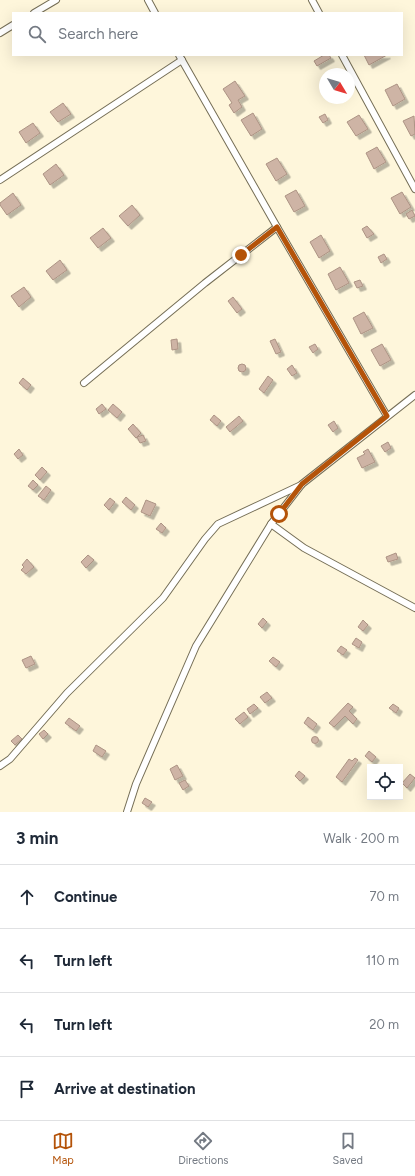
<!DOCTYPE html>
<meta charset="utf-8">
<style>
body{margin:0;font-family:Figtree,sans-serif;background:#f6f6f7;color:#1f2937}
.controls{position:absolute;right:12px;bottom:12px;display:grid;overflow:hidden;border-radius:0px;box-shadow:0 4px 16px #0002}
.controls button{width:36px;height:36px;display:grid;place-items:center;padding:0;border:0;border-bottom:1px solid #e0e1e3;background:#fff;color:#1f2937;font:20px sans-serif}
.compass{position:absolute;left:319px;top:68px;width:36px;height:36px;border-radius:50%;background:#fff;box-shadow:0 4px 16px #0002;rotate:128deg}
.stop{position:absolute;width:12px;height:12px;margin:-9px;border:3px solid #b45309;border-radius:50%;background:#fff}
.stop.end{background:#b45309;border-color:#fff;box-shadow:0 1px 4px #0008}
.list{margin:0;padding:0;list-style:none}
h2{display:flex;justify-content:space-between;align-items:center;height:52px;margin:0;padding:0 16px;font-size:17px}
h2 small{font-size:13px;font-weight:400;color:#747a83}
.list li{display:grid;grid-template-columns:26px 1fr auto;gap:12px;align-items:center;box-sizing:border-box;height:64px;padding:0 16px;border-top:1px solid #e0e1e3}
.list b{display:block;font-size:15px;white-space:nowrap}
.list em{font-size:13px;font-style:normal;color:#747a83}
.icon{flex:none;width:22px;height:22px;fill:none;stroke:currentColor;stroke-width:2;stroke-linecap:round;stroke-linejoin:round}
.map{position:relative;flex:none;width:415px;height:812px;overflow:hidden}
.search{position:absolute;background:#fff;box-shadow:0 4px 16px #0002;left:12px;right:12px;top:12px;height:44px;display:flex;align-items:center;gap:10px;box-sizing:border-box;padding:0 14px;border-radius:0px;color:#747a83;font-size:15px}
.sheet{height:308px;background:#fff}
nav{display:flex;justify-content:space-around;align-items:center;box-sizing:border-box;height:56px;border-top:1px solid #e0e1e3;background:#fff;font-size:11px;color:#747a83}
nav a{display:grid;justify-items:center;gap:2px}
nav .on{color:#b45309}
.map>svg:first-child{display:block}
</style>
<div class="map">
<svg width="415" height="812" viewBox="0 0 415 812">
<defs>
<filter id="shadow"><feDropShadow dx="3.5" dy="3.5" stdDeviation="0" flood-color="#0004"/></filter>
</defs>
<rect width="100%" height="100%" fill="#fef6db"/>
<g fill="#ceb4a5" stroke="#ac9384" filter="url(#shadow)">
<polygon points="324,55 329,55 331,58 317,66 314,61"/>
<polygon points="364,55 387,55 369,65"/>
<polygon points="235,81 245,96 238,100 242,107 234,113 229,105 232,103 223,89"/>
<polygon points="397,84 405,99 393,106 385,90"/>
<polygon points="63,103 71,114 58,122 50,112"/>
<polygon points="253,113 262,129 251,136 241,120"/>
<polygon points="325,114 328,120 323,123 319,117"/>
<polygon points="359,115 368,129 356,136 347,122"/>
<polygon points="414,116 415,134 411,136 403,121"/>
<polygon points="33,123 40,133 26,143 19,132"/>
<polygon points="377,147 386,162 374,169 366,153"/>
<polygon points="277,158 287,174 276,181 266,164"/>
<polygon points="56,164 64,175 50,185 43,174"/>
<polygon points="296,190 305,206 294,212 285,196"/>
<polygon points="402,192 411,207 400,214 391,198"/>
<polygon points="13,193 21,205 7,215 0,205 0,203"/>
<polygon points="132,205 140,215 128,226 119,216"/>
<polygon points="412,210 415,216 409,219 406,214"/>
<polygon points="367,226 374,234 367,238 362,229"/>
<polygon points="103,228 111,238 98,248 90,238"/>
<polygon points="321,235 330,251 319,258 310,242"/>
<polygon points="384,254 387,259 381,263 378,257"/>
<polygon points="60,260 67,270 53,280 46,271"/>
<polygon points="340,267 349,283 336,290 328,274"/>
<polygon points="360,280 363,286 357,288 354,282"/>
<polygon points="24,287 31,297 19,307 11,296"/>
<polygon points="233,297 242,309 237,313 228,301"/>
<polygon points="364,312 373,328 361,334 353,318"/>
<polygon points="177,339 178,349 172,350 171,340"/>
<polygon points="275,339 281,352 276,354 270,341"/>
<polygon points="315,344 318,349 313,353 309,347"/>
<polygon points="382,344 391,360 380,366 371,350"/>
<circle cx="242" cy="368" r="4"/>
<polygon points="292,365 297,373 292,376 287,369"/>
<polygon points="268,376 273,380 264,393 259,389"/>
<polygon points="23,378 31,385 27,390 19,383"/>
<polygon points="102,404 106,409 99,414 96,409"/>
<polygon points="113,404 122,412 117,418 108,410"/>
<polygon points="214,415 221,421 217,426 210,420"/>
<polygon points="239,416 243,421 230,432 226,427"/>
<polygon points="334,421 338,428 333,432 328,425"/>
<polygon points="133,424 141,433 136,438 128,429"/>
<polygon points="143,435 146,441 140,443 137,437"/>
<polygon points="388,442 391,448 385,452 381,446"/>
<polygon points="19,449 23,455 18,459 14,454"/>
<polygon points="368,449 375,462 362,468 357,458 365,454 363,452"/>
<polygon points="42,467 47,472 40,480 35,475"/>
<polygon points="33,480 38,485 33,490 28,486"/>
<polygon points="46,486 51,490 44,500 38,496"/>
<polygon points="126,497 135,505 131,510 122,502"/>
<polygon points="110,498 115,502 109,510 104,505"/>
<polygon points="146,500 156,504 150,516 141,512"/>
<polygon points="161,523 166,528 162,533 156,529"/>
<polygon points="396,553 398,559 388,562 386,557"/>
<polygon points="88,555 94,560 86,568 81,562"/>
<polygon points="27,559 34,567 26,574 21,570 24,567 22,565"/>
<polygon points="263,618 267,622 262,628 258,624"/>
<polygon points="363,620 368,625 363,631 358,627"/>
<polygon points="356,638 362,642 359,648 352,644"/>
<polygon points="341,646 347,650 343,655 337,651"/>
<polygon points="31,656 35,664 26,668 22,660"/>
<polygon points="273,657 280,662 276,667 269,661"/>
<polygon points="267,692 272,698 265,703 260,697"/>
<polygon points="348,703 353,707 349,711 357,719 353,724 345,716 334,727 329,723"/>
<polygon points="254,704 258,708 250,714 247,709"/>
<polygon points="393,704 399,708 396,713 389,708"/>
<polygon points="244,712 248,717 240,724 235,719"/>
<polygon points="308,717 317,724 313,730 304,723"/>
<polygon points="69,718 80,726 76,731 65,723"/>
<polygon points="44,730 48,734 43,739 39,734"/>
<polygon points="18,735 22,739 15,745 11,741"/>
<circle cx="315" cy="740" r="3.5"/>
<polygon points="96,745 106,751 102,757 93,751"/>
<polygon points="369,751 376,757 372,762 365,756"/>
<polygon points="355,758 358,760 342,782 336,777 349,759 352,761"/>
<polygon points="177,765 183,776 175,780 170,769"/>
<polygon points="299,771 305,776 300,781 295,776"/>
<polygon points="410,774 415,778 407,788 402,783"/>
<polygon points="185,780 189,786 183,790 179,783"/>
<polygon points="145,798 152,802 148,807 142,803"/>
</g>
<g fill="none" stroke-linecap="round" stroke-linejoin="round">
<defs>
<g id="lane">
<polyline points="148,0 155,13"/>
<polyline points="312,0 319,13"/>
<polyline points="34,13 56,0"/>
<polyline points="0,33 13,25"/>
<polyline points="179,55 277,227 387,416"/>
<polyline points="342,55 415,189"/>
<polyline points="0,180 182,60"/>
<polyline points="84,383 205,283 277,227"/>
<polyline points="271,524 304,548 415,608"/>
<polyline points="0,766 10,759 67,693 163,598 205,539 218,524 301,485"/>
<polyline points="127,812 136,784 196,646 271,524 302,484 415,395"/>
</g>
</defs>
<use href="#lane" stroke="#756e56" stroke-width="8"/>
<use href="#lane" stroke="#fff" stroke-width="6"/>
</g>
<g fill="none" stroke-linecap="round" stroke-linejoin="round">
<polyline stroke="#b45309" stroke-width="5" points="241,255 277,227 387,416 302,484 279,514"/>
</g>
</svg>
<div class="controls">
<button><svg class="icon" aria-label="locate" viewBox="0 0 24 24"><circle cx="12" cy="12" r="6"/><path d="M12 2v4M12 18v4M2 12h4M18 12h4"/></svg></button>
</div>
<svg class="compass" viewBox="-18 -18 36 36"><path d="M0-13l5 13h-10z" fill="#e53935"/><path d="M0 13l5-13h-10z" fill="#747a83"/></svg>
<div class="stop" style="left:279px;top:514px"></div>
<div class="stop end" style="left:241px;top:255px"></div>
<div class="search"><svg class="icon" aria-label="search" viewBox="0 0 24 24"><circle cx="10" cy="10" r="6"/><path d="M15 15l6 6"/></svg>Search here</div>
</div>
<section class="sheet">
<h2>3 min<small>Walk · 200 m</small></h2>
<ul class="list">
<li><svg class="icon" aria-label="ahead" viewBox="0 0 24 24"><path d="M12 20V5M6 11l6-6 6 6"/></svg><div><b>Continue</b></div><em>70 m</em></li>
<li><svg class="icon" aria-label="left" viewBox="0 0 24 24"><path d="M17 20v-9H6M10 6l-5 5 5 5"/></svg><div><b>Turn left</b></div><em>110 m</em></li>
<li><svg class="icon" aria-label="left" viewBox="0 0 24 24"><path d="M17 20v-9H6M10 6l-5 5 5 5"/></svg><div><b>Turn left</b></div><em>20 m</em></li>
<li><svg class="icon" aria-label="arrive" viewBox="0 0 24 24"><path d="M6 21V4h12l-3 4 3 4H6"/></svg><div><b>Arrive at destination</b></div></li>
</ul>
</section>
<nav>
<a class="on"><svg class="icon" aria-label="map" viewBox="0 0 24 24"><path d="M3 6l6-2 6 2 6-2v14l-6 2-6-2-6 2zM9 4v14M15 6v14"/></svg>Map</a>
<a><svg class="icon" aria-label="directions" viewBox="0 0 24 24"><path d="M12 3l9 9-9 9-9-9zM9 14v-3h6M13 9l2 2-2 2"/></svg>Directions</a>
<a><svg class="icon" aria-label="saved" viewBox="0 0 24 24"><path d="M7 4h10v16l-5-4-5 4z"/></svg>Saved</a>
</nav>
